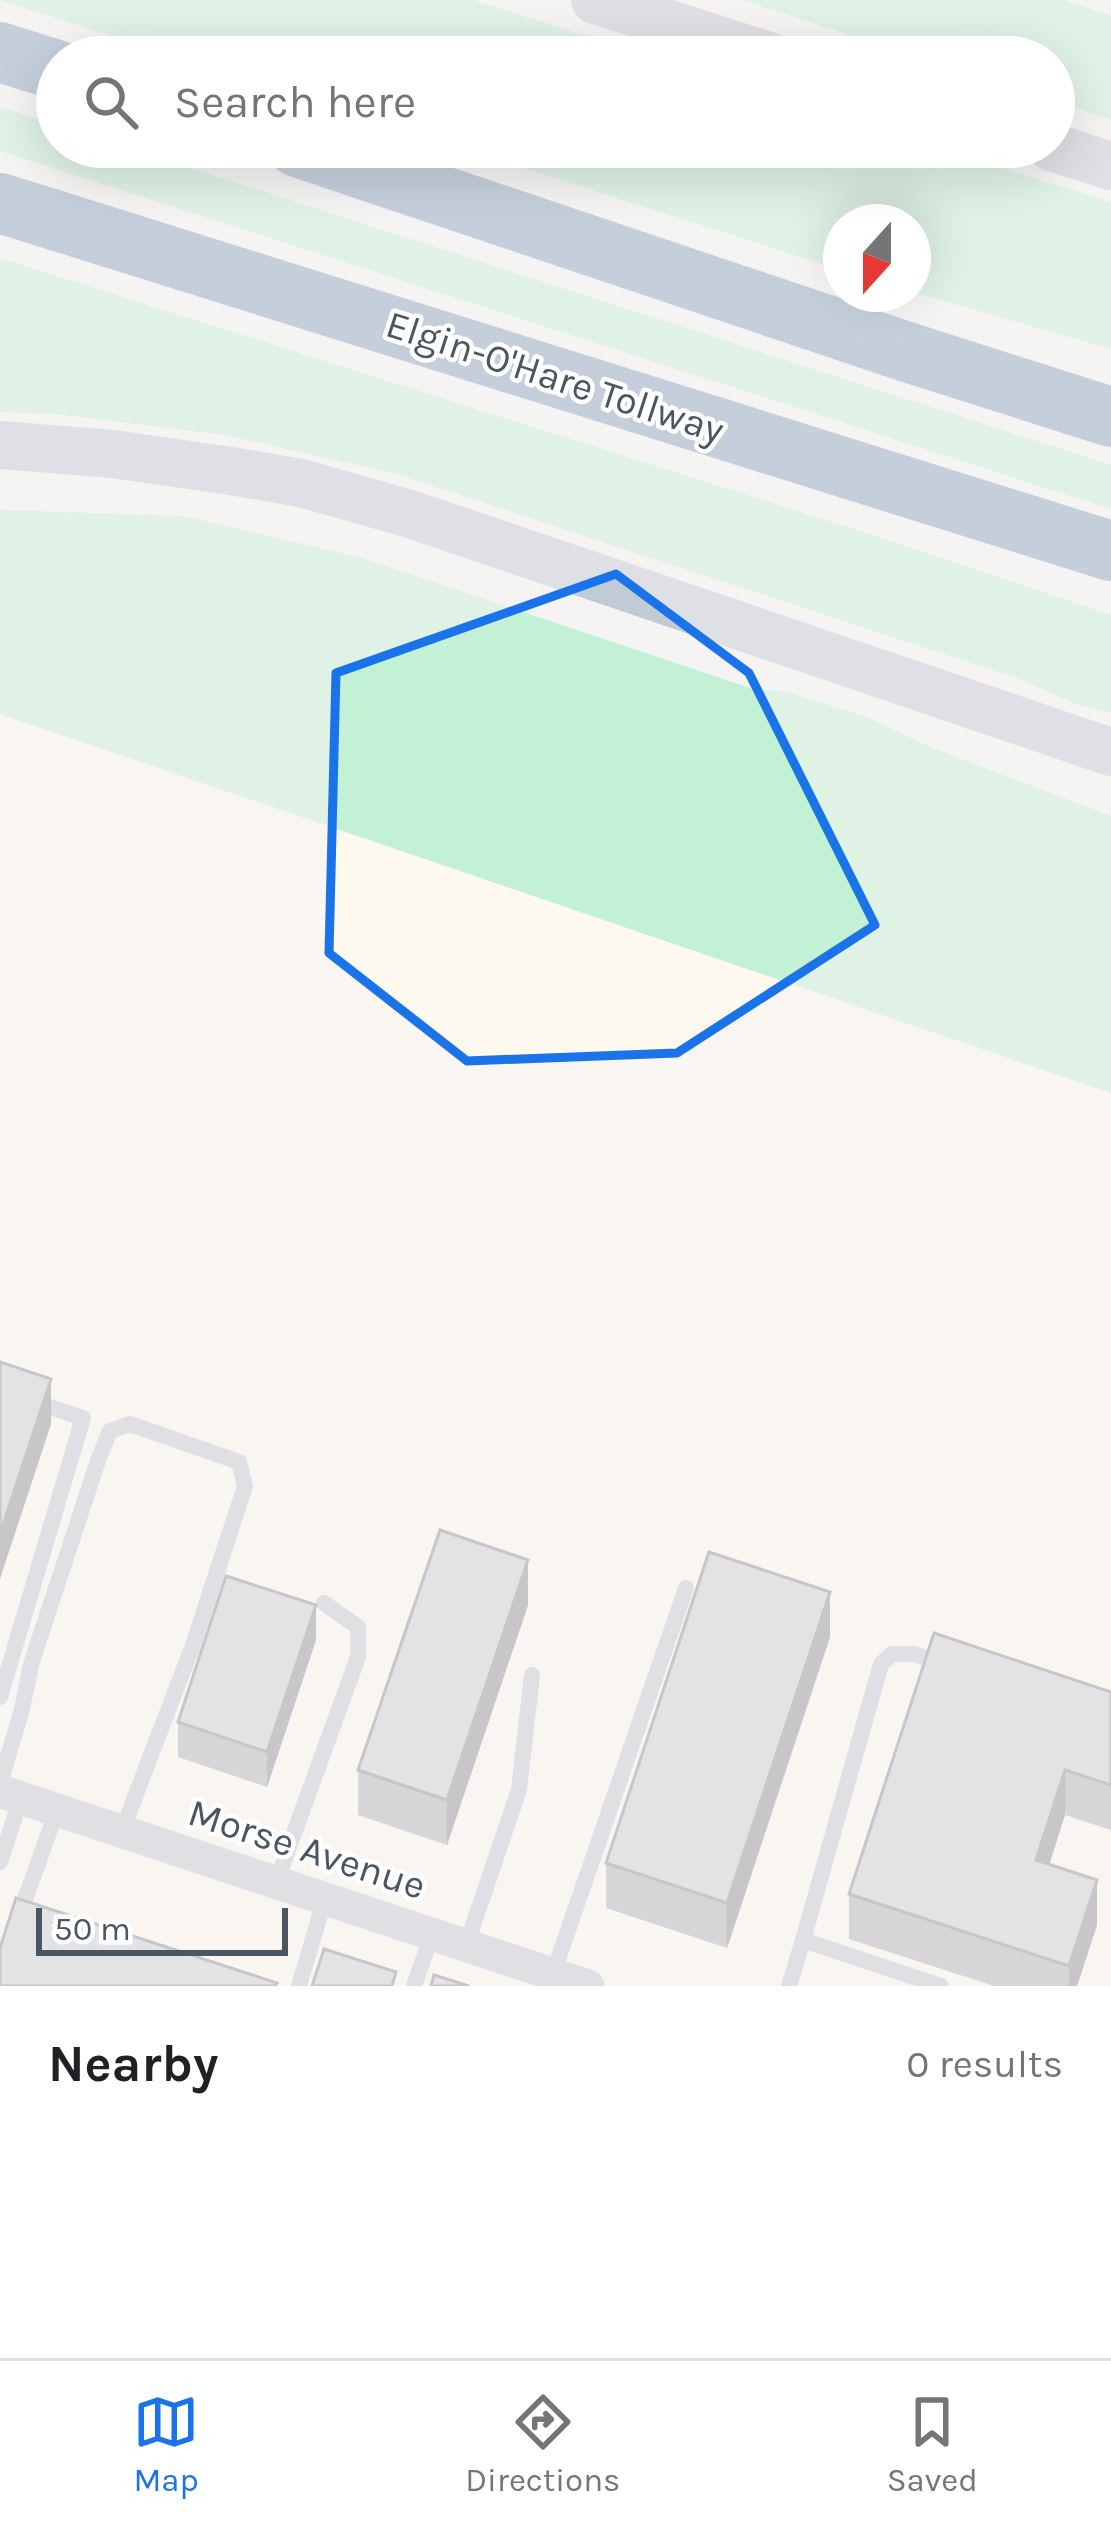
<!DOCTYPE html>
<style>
body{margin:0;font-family:Karla,sans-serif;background:#f2f2f2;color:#202124}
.compass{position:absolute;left:823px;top:204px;width:108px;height:108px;border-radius:50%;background:#fff;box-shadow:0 12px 48px #0002;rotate:201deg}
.scale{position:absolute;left:36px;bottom:30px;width:252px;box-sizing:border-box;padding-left:12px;border:6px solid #4a5661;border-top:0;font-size:33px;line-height:42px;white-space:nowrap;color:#4a5661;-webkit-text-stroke:9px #fff;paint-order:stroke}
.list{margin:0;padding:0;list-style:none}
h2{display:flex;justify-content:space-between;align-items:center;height:156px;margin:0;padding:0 48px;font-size:51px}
h2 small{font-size:39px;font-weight:400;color:#757577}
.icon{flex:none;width:66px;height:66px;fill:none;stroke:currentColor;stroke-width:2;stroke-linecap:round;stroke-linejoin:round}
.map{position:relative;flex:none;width:1111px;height:1986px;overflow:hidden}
.search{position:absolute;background:#fff;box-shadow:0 12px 48px #0002;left:36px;right:36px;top:36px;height:132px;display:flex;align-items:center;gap:30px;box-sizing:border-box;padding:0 42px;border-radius:66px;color:#757577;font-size:45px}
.sheet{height:372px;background:#fff}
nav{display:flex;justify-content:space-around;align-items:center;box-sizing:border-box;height:168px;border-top:3px solid #e0e0e0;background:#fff;font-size:33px;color:#757577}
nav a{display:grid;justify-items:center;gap:6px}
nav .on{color:#1a73e8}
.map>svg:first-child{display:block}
</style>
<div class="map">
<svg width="1111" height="1986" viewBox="0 0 1111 1986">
<rect width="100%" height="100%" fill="#f5f3f3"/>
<polygon fill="#fdf9ef" points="0,714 1111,1093 1111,1986 0,1986"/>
<g fill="#c3f1d5">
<polygon points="0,0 474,0 652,57 177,57"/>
<polygon points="742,0 1063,0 1111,16 1111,120 1054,101 1054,57 917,57"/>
<polygon points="0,107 57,125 57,147 125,147 1111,465 1111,509 0,151"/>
<polygon points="458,147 935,147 1111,202 1111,349 913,292 913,222 841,222 841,270"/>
<polygon points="0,258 864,532 1111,615 1111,713 1078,705 1017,678 393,473 225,435 57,414 0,412"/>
<polygon points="0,510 184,516 362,558 747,687 787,692 867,717 930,747 1111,816 1111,1093 0,714"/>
</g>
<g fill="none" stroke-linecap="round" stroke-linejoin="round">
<g stroke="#c1cad2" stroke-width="16">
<polyline points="0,1390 83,1418 0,1697"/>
<polyline points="0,1783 21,1713 32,1661 99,1458 110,1431 130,1424 239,1462 245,1486 193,1645 122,1831"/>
<polyline points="0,1862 21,1798"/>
<polyline points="276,1883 358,1657 358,1627 324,1603"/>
<polyline points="17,1922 57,1810"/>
<polyline points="803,1940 881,1664 892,1654 914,1654 944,1664"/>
<polyline points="466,1946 519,1790 532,1675"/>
<polyline points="553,1974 686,1588"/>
<polyline points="299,1986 325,1898"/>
<polyline points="414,1986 432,1934"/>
<polyline points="789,1986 803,1940 941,1986"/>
</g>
<polyline stroke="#c1cad2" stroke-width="33" points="0,1791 588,1986"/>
<g stroke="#c1cbd6" stroke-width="48">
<polyline points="595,0 772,57"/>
<polyline points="1051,147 1111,166"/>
<polyline points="0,445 113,454 231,471 301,483 410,514 1111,752"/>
</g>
<g stroke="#8ba5c1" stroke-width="60">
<polyline points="0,52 57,70"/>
<polyline points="297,147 907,352 1111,417"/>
<polyline points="0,203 1111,551"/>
</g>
</g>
<g fill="#b0b2b7">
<polygon points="528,1605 447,1845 358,1815 358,1770"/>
<polygon points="830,1637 727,1948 606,1908 606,1863"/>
<polygon points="316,1640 267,1787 178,1757 178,1722"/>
<polygon points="1111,1692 1111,1830 1065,1815 1049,1865 1097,1925 1077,1986 994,1986 849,1939 849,1894"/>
</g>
<g fill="#909195">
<polygon points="51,1379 51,1424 0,1579 0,1534"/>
<polygon points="528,1560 528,1605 447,1845 447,1800"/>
<polygon points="830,1592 830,1637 727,1948 727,1903"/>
<polygon points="316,1605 316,1640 267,1787 267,1752"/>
<polygon points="1065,1770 1065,1815 1036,1905 1036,1860"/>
<polygon points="1097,1880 1097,1925 1077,1986 1069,1986 1069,1966"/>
</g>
<g fill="#cdcfd5" stroke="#909195" stroke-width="3">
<polygon points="0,1362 51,1379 0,1534"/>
<polygon points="440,1530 528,1560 447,1800 358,1770"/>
<polygon points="709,1552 830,1592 727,1903 606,1863"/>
<polygon points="226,1576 316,1605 267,1752 178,1722"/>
<polygon points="934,1633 1111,1692 1111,1785 1065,1770 1036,1860 1097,1880 1069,1966 849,1894"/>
<polygon points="16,1898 277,1983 275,1986 0,1986 0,1948"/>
<polygon points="324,1949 396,1972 392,1986 312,1986"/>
<polygon points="434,1975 469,1986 431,1986"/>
</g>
<path d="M0 0H1111V1986H0ZM 616,574 L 749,673 L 875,925 L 677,1053 L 467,1061 L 329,953 L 336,673 Z" fill="#f5f3f3" fill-opacity=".55" fill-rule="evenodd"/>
<path fill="none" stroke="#1a73e8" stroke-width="9" stroke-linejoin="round" d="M 616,574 L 749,673 L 875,925 L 677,1053 L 467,1061 L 329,953 L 336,673 Z"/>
<g text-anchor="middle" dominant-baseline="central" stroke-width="9" stroke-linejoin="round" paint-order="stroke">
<g font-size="39" fill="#4a5661" stroke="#fff">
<text transform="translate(555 377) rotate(18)">Elgin-O'Hare Tollway</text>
<text transform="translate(307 1849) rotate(18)">Morse Avenue</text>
</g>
</g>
</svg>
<svg class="compass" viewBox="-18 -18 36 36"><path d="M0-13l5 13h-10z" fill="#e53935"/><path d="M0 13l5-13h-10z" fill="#757577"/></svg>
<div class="scale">50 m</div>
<div class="search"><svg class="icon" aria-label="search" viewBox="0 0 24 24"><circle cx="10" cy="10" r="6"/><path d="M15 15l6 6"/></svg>Search here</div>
</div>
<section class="sheet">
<h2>Nearby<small>0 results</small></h2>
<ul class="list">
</ul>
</section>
<nav>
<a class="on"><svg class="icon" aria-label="map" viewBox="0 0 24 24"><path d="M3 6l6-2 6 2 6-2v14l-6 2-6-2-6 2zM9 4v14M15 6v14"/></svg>Map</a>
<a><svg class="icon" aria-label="directions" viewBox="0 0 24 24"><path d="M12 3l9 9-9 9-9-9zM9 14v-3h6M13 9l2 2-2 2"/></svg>Directions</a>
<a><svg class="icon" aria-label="saved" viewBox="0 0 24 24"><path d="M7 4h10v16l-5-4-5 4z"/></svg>Saved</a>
</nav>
